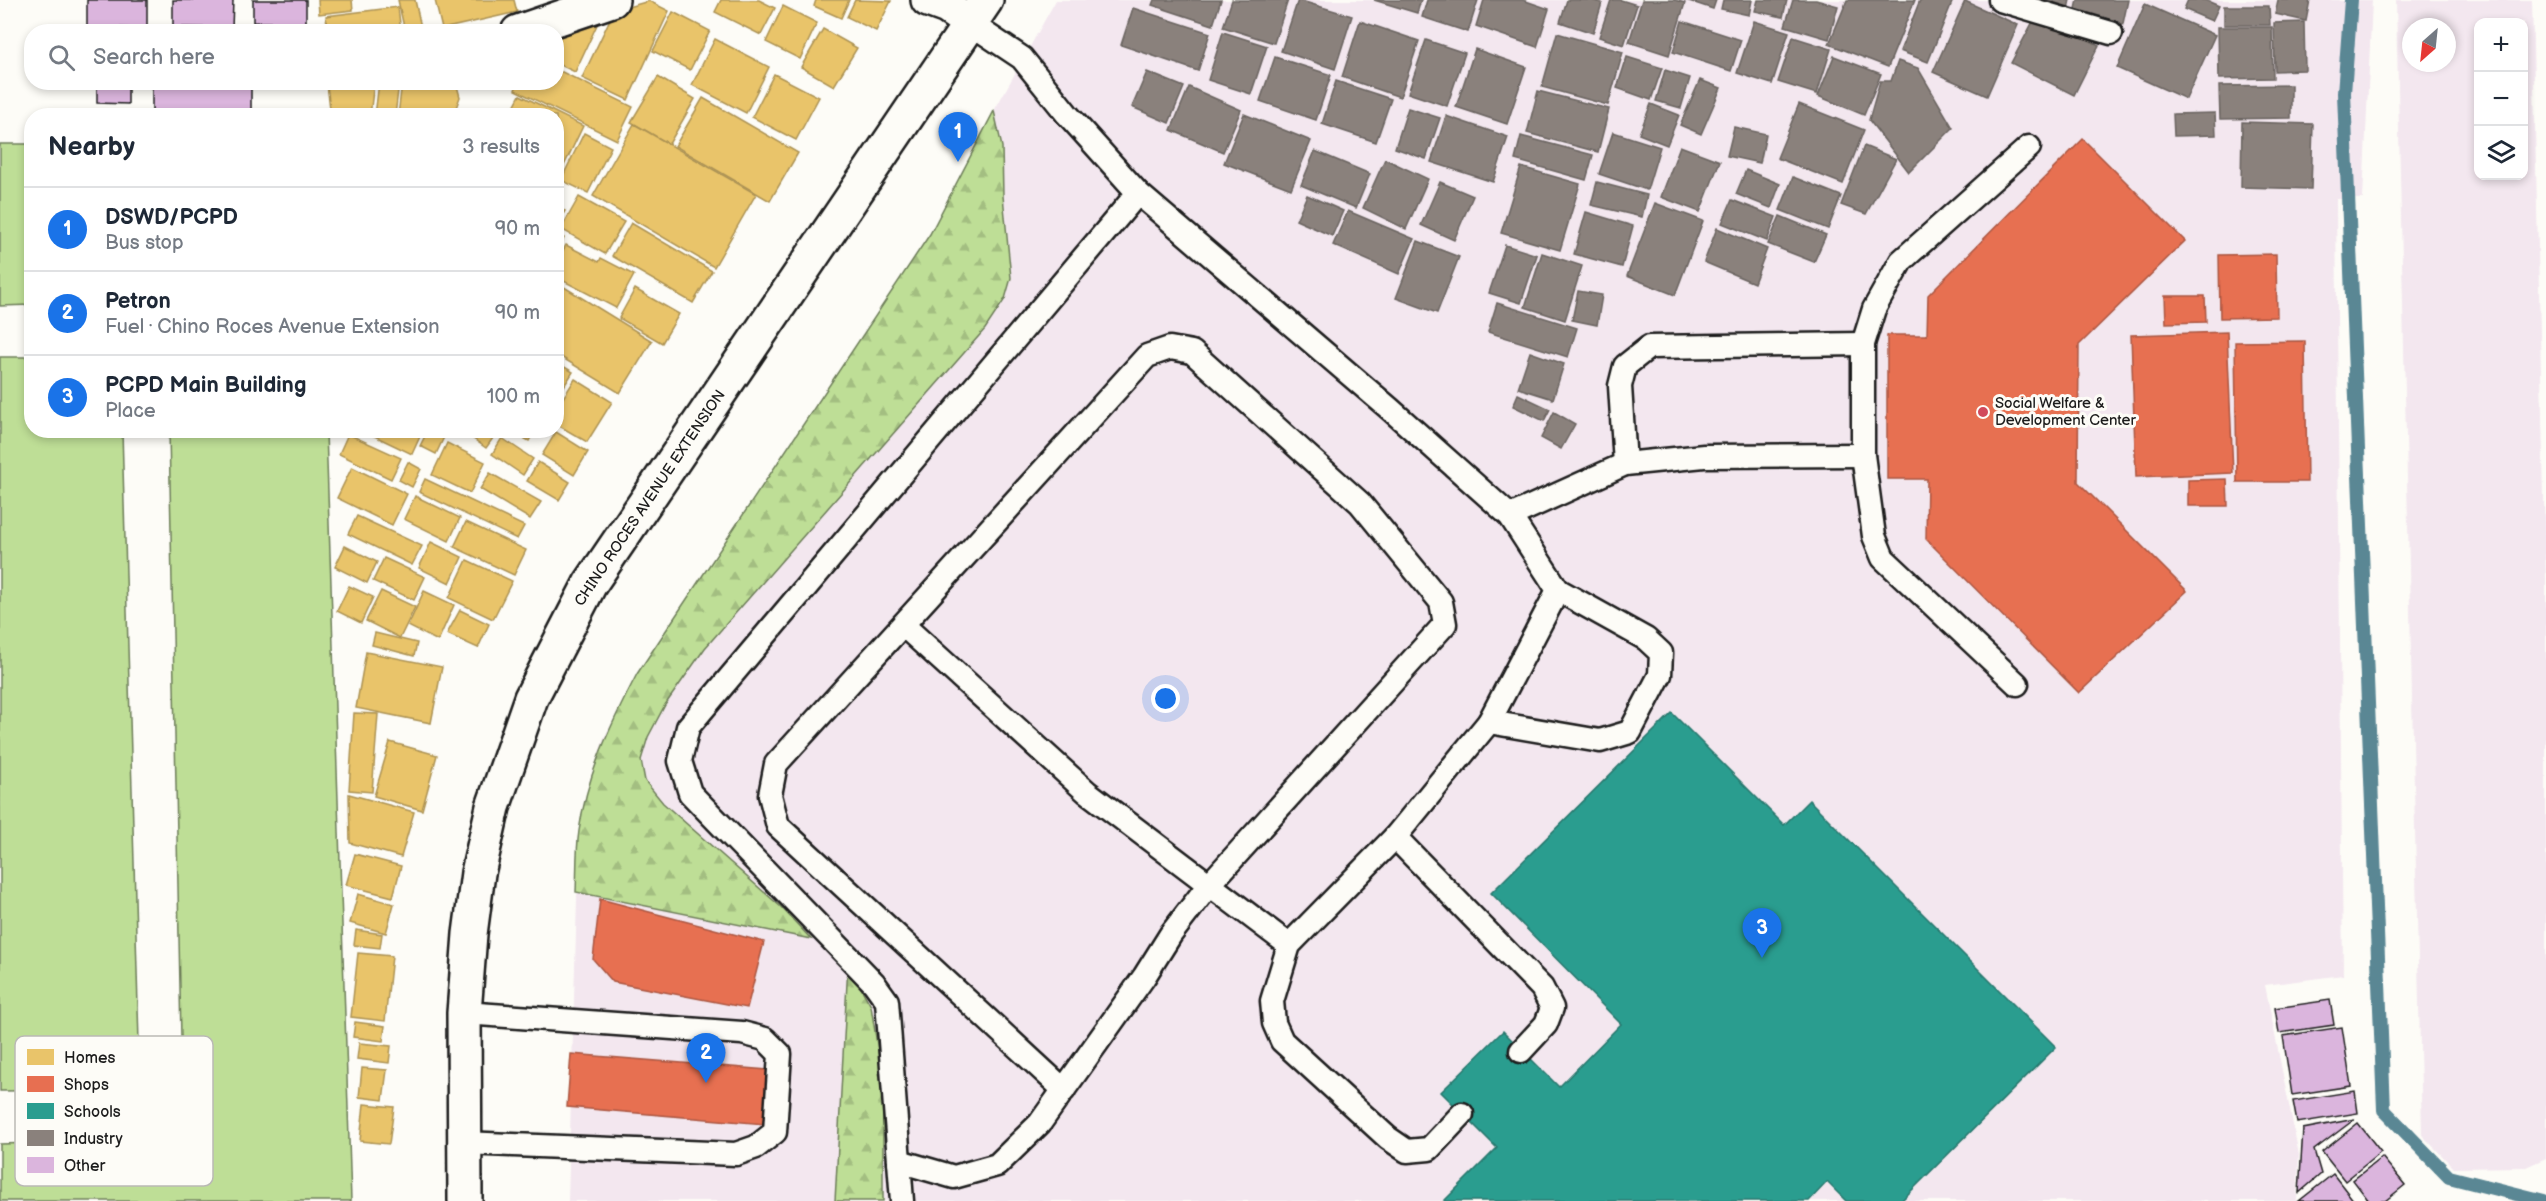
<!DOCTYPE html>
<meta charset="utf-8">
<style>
body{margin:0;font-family:"Balsamiq Sans",sans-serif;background:#f6f6f7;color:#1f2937}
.controls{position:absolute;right:18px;top:18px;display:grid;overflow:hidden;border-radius:12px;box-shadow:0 3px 9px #0003}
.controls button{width:54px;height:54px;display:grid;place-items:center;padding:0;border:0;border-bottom:2px solid #e0e1e3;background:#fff;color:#1f2937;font:30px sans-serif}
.compass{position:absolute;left:2402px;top:18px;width:54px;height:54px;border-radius:50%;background:#fff;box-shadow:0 3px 9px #0003;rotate:207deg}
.you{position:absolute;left:1166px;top:699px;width:21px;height:21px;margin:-15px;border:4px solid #fff;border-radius:50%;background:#1a73e8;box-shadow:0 0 0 9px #1a73e833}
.badge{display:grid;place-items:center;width:39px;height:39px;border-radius:50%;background:#1a73e8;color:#fff;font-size:20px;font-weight:700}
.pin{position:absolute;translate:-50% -50px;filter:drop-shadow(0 2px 3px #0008)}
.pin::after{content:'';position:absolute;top:32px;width:21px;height:18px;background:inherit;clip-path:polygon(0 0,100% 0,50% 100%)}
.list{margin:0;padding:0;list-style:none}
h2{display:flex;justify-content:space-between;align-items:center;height:78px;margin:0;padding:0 24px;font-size:26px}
h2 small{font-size:20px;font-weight:400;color:#747a83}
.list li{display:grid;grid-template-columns:39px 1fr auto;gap:18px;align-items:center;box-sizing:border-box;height:84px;padding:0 24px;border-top:2px solid #e0e1e3}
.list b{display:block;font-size:22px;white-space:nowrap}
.list p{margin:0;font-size:20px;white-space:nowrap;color:#747a83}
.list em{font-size:20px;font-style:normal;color:#747a83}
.icon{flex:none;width:33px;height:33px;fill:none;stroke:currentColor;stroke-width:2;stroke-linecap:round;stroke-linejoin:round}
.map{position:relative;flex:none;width:2546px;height:1201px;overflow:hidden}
.search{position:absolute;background:#fff;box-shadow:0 3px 9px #0003;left:24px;top:24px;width:540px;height:66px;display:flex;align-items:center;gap:15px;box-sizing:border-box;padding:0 21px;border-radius:24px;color:#747a83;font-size:22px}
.panel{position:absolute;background:#fff;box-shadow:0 3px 9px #0003;left:24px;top:108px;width:540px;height:330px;border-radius:24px}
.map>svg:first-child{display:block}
</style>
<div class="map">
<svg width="2546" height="1201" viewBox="0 0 2546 1201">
<defs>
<pattern id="forest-firs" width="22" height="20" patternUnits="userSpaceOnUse" patternTransform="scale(1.5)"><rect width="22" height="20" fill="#bede96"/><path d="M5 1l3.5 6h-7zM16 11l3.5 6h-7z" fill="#a3be81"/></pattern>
</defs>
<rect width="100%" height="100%" fill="#fdfcf7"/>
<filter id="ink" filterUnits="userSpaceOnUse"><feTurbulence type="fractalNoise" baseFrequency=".0167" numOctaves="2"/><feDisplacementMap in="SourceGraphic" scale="12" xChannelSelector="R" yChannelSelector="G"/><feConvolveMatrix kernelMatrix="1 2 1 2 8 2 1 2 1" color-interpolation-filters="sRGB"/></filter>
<g filter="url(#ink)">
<g fill="#f3e7ef" fill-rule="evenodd">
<polygon points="1056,0 2372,0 2363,199 2336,199 2343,975 2265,985 2299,1155 2297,1201 568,1201 579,831 590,779 604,738 637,674 930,234 994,111"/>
<path d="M 2396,0 L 2532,0 L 2546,581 L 2546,1158 L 2526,1167 L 2454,1168 L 2422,1135 ZM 2478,22 L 2524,22 L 2524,176 L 2478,176 ZM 2411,27 L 2447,27 L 2447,63 L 2411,63 Z"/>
</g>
<g fill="#bede96" stroke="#6d7d59" stroke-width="1.5">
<polygon points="0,144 31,144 31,305 0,306"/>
<polygon points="0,357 31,357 32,430 122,431 139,1043 125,1079 102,1090 0,1091"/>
<polygon points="169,431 326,431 351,1201 0,1201 0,1144 183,1139"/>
</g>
<g fill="url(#forest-firs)" stroke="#6d7d59" stroke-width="1.5">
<path d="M 994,111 L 1002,147 L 1003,196 L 1011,278 L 1005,299 L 985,329 L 705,648 L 665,705 L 648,737 L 641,760 L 645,781 L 663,803 L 781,907 L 811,939 L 576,892 C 577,872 576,851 579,831 C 587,774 611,724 637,674 L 930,234 Z"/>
<polygon points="848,965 871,1006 883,1083 883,1201 835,1201"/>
</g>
<g fill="#e9c46a" stroke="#ac9253" stroke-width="1.5">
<polygon points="318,0 352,0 353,10 319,14"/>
<polygon points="398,0 415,0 422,32 405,32"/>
<polygon points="435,0 514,0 517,12 442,29"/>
<polygon points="721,0 759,0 775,8 761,35 715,12"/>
<polygon points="816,0 849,0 841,18 814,6"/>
<polygon points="855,0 891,1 876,31 847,17"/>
<polygon points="649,1 669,11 628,100 582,78 614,11"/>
<polygon points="783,6 817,23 800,59 766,42"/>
<polygon points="398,7 401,32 328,32 326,16"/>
<polygon points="673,12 710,31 690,70 653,51"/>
<polygon points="602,14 575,72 556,63 556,32"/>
<polygon points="823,29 857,48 834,86 801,67"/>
<polygon points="715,39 769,67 746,113 692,85"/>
<polygon points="556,69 633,107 617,140 515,90 518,82 556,82"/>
<polygon points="774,74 819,97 796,140 752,117"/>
<polygon points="658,77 695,99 669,144 631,122"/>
<polygon points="352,82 374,82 370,116 331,116 327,85"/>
<polygon points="379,82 399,82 395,116 375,116"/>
<polygon points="402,82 456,82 460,97 453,116 398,116"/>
<polygon points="520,95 583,126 559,176 556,175 556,116 509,116"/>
<polygon points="703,98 798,153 770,201 675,146"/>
<polygon points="634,124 756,194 714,267 593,196"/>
<polygon points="584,133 611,147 588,193 561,180"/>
<polygon points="579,197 624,222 605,254 561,229"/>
<polygon points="556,208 565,211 557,225 556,225"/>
<polygon points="631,223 712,271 693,303 612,256"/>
<polygon points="556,234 564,238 558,251 556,250"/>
<polygon points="566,245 599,262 601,258 634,275 616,308 556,277 556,263"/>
<polygon points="556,282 652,341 620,393 556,354"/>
<polygon points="635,289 679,314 662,343 619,318"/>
<polygon points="556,362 573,372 556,399"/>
<polygon points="575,379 612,402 587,442 556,424 556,409"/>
<polygon points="362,430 423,430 412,454"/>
<polygon points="428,430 445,435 436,454 420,446"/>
<polygon points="461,430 497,430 498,431 486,448"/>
<polygon points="509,430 535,430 529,441"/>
<polygon points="556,432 588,452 574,475 542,455"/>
<polygon points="348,434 401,458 391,479 339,454"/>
<polygon points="502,438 533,459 523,475 492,454"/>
<polygon points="447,443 485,462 470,493 432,475"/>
<polygon points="408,462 421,469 412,487 399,480"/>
<polygon points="538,462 570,482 559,500 527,481"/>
<polygon points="352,467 407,494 392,525 337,498"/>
<polygon points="490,473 541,502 530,519 480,489"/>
<polygon points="425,479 524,526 517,539 419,492"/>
<polygon points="415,496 460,518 449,541 404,519"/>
<polygon points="357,516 422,546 412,565 348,534"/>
<polygon points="466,522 526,550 514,575 454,547"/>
<polygon points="431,542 462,557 450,583 419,568"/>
<polygon points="345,546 377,562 367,583 335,567"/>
<polygon points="384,558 425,577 414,600 373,581"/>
<polygon points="467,560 512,581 493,619 449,598"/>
<polygon points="349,586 373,597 361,623 337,611"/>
<polygon points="381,591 415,607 400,638 366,621"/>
<polygon points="424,591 454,605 438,641 408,626"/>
<polygon points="460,610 489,624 478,648 447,634"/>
<polygon points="375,633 417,643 414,656 372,645"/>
<polygon points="366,652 442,667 431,723 356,708"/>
<polygon points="354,713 378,714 372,792 349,790"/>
<polygon points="390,742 437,755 422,810 374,796"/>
<polygon points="349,794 414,812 401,857 350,843"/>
<polygon points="355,854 401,866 393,897 346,885"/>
<polygon points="358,894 394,904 386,933 350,923"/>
<polygon points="356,930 382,934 380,948 354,945"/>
<polygon points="358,953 392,956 385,1021 351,1017"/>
<polygon points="355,1022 385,1026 383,1041 353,1037"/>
<polygon points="359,1043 391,1046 389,1063 357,1059"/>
<polygon points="362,1068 387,1070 383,1100 359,1097"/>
<polygon points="364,1104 394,1107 389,1144 360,1141"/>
</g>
<g fill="#e76f51" stroke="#aa5641" stroke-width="1.5">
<polygon points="2083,139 2185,241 2079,345 2078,482 2187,591 2079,693 1926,539 1927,479 1887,479 1887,335 1927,335 1928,295"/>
<polygon points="2276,254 2277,317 2220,318 2219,255"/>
<polygon points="2165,296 2205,296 2206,322 2166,323"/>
<polygon points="2227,332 2233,473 2136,477 2131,335"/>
<polygon points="2305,341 2307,482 2237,482 2235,342"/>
<polygon points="2227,479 2228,506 2188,506 2188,480"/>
<polygon points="600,899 764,942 747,1008 613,982 593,959"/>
<polygon points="571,1054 768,1070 765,1124 567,1107"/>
</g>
<polygon fill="#2a9d8f" stroke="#26766c" stroke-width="1.5" points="1672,713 1784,825 1809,800 2056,1047 1901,1201 1846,1201 1827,1182 1809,1201 1444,1201 1497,1148 1441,1092 1503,1031 1559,1087 1621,1024 1491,893"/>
<g fill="#8a817c" stroke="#69635f" stroke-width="1.5">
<polygon points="1154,0 1221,0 1213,25 1152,5"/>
<polygon points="1232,0 1288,0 1274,43 1223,27"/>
<polygon points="1298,0 1352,16 1335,69 1281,51"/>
<polygon points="1374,0 1421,0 1417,13"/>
<polygon points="1427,0 1478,0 1468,32 1422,17"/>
<polygon points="1484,0 1523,0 1549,9 1537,47 1476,26"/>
<polygon points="1567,0 1591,0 1602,3 1593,33 1560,22"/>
<polygon points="1611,0 1621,0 1637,5 1624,45 1599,37"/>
<polygon points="1642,0 1675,0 1685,3 1669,55 1629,42"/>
<polygon points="1686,0 1716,0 1713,9"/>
<polygon points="1723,0 1752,0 1749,15 1721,9"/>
<polygon points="1758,0 1787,0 1783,17 1755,11"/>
<polygon points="1793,0 1816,0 1838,6 1829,39 1785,26"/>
<polygon points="1847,0 1915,0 1888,67 1829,44"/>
<polygon points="1920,0 1953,0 1928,62 1900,51"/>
<polygon points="2019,0 2070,0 2067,13"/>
<polygon points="2078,0 2128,0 2122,28 2074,18"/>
<polygon points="2188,0 2205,0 2219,6 2212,21 2184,9"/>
<polygon points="2278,0 2310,0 2306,21 2275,14"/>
<polygon points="1965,1 2018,25 1987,96 1933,72"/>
<polygon points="2145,4 2215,35 2186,99 2117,68"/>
<polygon points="2224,6 2269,6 2270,25 2224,25"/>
<polygon points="1133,8 1210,33 1198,71 1121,45"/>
<polygon points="2037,14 2099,45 2074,95 2011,63"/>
<polygon points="1360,21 1419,41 1400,97 1342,77"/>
<polygon points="1682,21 1741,40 1731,71 1673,52"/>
<polygon points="1754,21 1789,32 1772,84 1737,73"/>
<polygon points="2304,22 2305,70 2275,71 2274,23"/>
<polygon points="2218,27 2272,27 2273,78 2219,79"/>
<polygon points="1223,32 1267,46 1251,94 1208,80"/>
<polygon points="1557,33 1623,52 1608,105 1542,87"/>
<polygon points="1793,37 1831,49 1817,94 1778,82"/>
<polygon points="1426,40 1465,53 1447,106 1408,93"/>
<polygon points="1475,49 1526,67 1507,124 1456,107"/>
<polygon points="1834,56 1881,74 1864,115 1818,96"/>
<polygon points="1275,57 1331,75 1316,120 1260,101"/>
<polygon points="1627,57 1662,68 1651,100 1617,88"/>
<polygon points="1898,61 1918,68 1953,128 1909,172 1869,120 1880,81 1891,81"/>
<polygon points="1665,70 1690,78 1681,108 1656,101"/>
<polygon points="1147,72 1184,87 1169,123 1132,107"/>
<polygon points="1700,80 1721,88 1701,134 1680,125"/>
<polygon points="1336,81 1391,99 1376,142 1322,124"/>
<polygon points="2291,85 2291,118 2220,119 2219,86"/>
<polygon points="1189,87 1241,110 1223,152 1171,130"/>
<polygon points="1538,91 1609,109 1598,152 1527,133"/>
<polygon points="1651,104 1679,115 1667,145 1639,134"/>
<polygon points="1799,104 1864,130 1843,184 1777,158"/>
<polygon points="1408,108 1440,118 1426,159 1395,148"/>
<polygon points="2215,113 2216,135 2174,136 2173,114"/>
<polygon points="1244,114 1311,141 1291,189 1224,163"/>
<polygon points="1446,116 1508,137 1493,182 1431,162"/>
<polygon points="2242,122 2313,124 2311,189 2241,187"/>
<polygon points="1734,127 1766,134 1760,163 1727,156"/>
<polygon points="1613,132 1660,147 1647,190 1599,174"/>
<polygon points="1521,136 1593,155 1586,180 1515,160"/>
<polygon points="1680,146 1720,161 1700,212 1661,197"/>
<polygon points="1864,146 1896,159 1866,214 1841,205"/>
<polygon points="1315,151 1370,174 1356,208 1301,185"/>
<polygon points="1385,159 1428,179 1406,229 1363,208"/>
<polygon points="1521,167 1580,184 1560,250 1501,233"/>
<polygon points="1746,170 1780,184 1771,208 1736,194"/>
<polygon points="1793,177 1841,196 1828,229 1780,210"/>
<polygon points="1440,182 1473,196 1454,240 1421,225"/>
<polygon points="1597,182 1647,195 1642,217 1591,205"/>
<polygon points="1307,195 1343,211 1332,236 1296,220"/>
<polygon points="1732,200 1776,217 1767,241 1722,223"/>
<polygon points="1655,203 1703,221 1675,295 1627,276"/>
<polygon points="1348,211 1414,239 1399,274 1333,245"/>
<polygon points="1586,212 1633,226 1622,267 1574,254"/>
<polygon points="1780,216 1826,235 1814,262 1768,244"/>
<polygon points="1717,228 1767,249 1754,283 1704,262"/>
<polygon points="1418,241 1459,257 1437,313 1396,298"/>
<polygon points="1505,245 1537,255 1521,303 1489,293"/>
<polygon points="1542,253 1582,266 1565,320 1525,307"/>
<polygon points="1578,291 1602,295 1597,325 1572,320"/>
<polygon points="1497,303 1577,328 1568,357 1488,332"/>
<polygon points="1530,352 1564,364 1553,399 1518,388"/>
<polygon points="1518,394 1550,409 1544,421 1513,406"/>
<polygon points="1554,412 1575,424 1561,449 1541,438"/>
</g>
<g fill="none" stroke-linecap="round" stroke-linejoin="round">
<polyline stroke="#5a8794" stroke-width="14" points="2351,0 2344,93 2384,1110 2449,1177 2544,1201"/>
</g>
<g fill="#dbb5dd" stroke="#1c1c1c" stroke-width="1.5">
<polygon points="87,0 147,0 147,28 87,27"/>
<polygon points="173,0 233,0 232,28 173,27"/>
<polygon points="253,0 306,0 306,23 253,22"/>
<polygon points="97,82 128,82 128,104 97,103"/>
<polygon points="152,82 251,82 251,114 152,113"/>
<polygon points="2330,1000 2334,1025 2279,1033 2275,1008"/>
<polygon points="2342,1027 2351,1086 2292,1095 2283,1036"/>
<polygon points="2355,1091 2358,1113 2297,1123 2293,1101"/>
<polygon points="2355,1119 2314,1150 2321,1174 2299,1193 2303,1129"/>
<polygon points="2358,1123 2381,1152 2345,1181 2322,1152"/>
<polygon points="2382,1157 2405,1185 2385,1201 2369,1201 2353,1180"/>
<polygon points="2333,1174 2354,1201 2299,1201"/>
</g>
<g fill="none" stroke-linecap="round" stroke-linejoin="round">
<defs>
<g id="service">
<polyline points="2000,0 2111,33"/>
<polyline points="1138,193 1390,409 1510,516 1558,590 1489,722 1395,837 1289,945 1272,1001 1274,1023 1282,1041 1388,1138 1407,1151 1429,1149 1462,1114"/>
<polyline points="1863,455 1704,456 1625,464 1620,386 1625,366 1649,347 1863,344"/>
<polyline points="1510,516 1625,464"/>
<polyline points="903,625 1087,792 1289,945"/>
<polyline points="2017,684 1883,558 1874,536 1863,455 1863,344 1874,309 1901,261 2029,147"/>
<polyline points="1489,722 1600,741 1630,732 1660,675 1661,653 1646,639 1558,590"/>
<polyline points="1395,837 1542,988 1552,1008 1546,1024 1521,1051"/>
<polyline points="464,1143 736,1154 756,1147 775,1132 780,1054 765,1039 742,1033 464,1013"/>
<polyline points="899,1161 954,1177 997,1165 1040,1123 1144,977 1171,934 1208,886 1445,624 1441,602 1360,503 1192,352 1170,348 1147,356 776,764 770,795 778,826 1064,1090"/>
<polyline points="902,1201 887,1001 874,983 690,793 680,761 688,727 1138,193 1067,114 1022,58 971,24"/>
</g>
<g id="minor">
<polyline points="928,0 947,7 971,24"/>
<polyline points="518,32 612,0"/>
</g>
<polyline id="secondary" points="465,1201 464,1013 470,934 478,873 493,807 531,698 590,584 986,0"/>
</defs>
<use href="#service" stroke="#1c1c1c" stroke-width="27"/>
<use href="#minor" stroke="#1c1c1c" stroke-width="38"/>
<use href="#secondary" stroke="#1c1c1c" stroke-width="38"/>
<use href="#service" stroke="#fdfcf7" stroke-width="22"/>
<use href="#minor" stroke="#fdfcf7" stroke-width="33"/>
<use href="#secondary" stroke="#fdfcf7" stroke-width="33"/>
</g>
</g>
<circle fill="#d1495b" stroke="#fdfcf7" stroke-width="2" cx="1983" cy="412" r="6"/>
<g text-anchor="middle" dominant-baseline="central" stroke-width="6" stroke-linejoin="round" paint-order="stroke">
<g font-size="15" fill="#1c1c1c" stroke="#fdfcf7" text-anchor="start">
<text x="1995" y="403">Social Welfare &amp;<tspan x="1995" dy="17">Development Center</tspan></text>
</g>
<g font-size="15" fill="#1c1c1c" stroke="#fdfcf7">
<text transform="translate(650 498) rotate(-56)">CHINO ROCES AVENUE EXTENSION</text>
</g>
</g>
<rect x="15" y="1036" width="198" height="150" rx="9" fill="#fdfcf7" stroke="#bab9b5" stroke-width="1.5"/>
<rect x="27" y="1049" width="27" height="16" fill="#e9c46a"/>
<rect x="27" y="1076" width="27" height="16" fill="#e76f51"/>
<rect x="27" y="1103" width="27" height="16" fill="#2a9d8f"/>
<rect x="27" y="1130" width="27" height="16" fill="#8a817c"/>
<rect x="27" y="1157" width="27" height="16" fill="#dbb5dd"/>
<g font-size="16" fill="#1c1c1c">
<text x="64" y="1063">Homes</text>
<text x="64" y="1090">Shops</text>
<text x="64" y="1117">Schools</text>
<text x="64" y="1144">Industry</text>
<text x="64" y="1171">Other</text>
</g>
</svg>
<div class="controls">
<button>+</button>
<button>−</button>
<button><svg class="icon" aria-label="layers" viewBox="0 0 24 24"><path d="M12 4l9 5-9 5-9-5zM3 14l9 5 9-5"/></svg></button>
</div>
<svg class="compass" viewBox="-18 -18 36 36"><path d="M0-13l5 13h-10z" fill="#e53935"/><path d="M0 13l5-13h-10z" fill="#747a83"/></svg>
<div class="you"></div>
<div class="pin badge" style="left:958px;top:162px">1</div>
<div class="pin badge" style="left:706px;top:1083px">2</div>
<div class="pin badge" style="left:1762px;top:958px">3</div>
<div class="search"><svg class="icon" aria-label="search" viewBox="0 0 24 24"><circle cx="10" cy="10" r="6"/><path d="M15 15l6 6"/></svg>Search here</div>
<section class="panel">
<h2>Nearby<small>3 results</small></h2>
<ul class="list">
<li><span class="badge">1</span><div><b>DSWD/PCPD</b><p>Bus stop</p></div><em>90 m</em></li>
<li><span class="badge">2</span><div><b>Petron</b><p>Fuel · Chino Roces Avenue Extension</p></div><em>90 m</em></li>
<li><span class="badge">3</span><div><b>PCPD Main Building</b><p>Place</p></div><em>100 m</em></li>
</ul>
</section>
</div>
